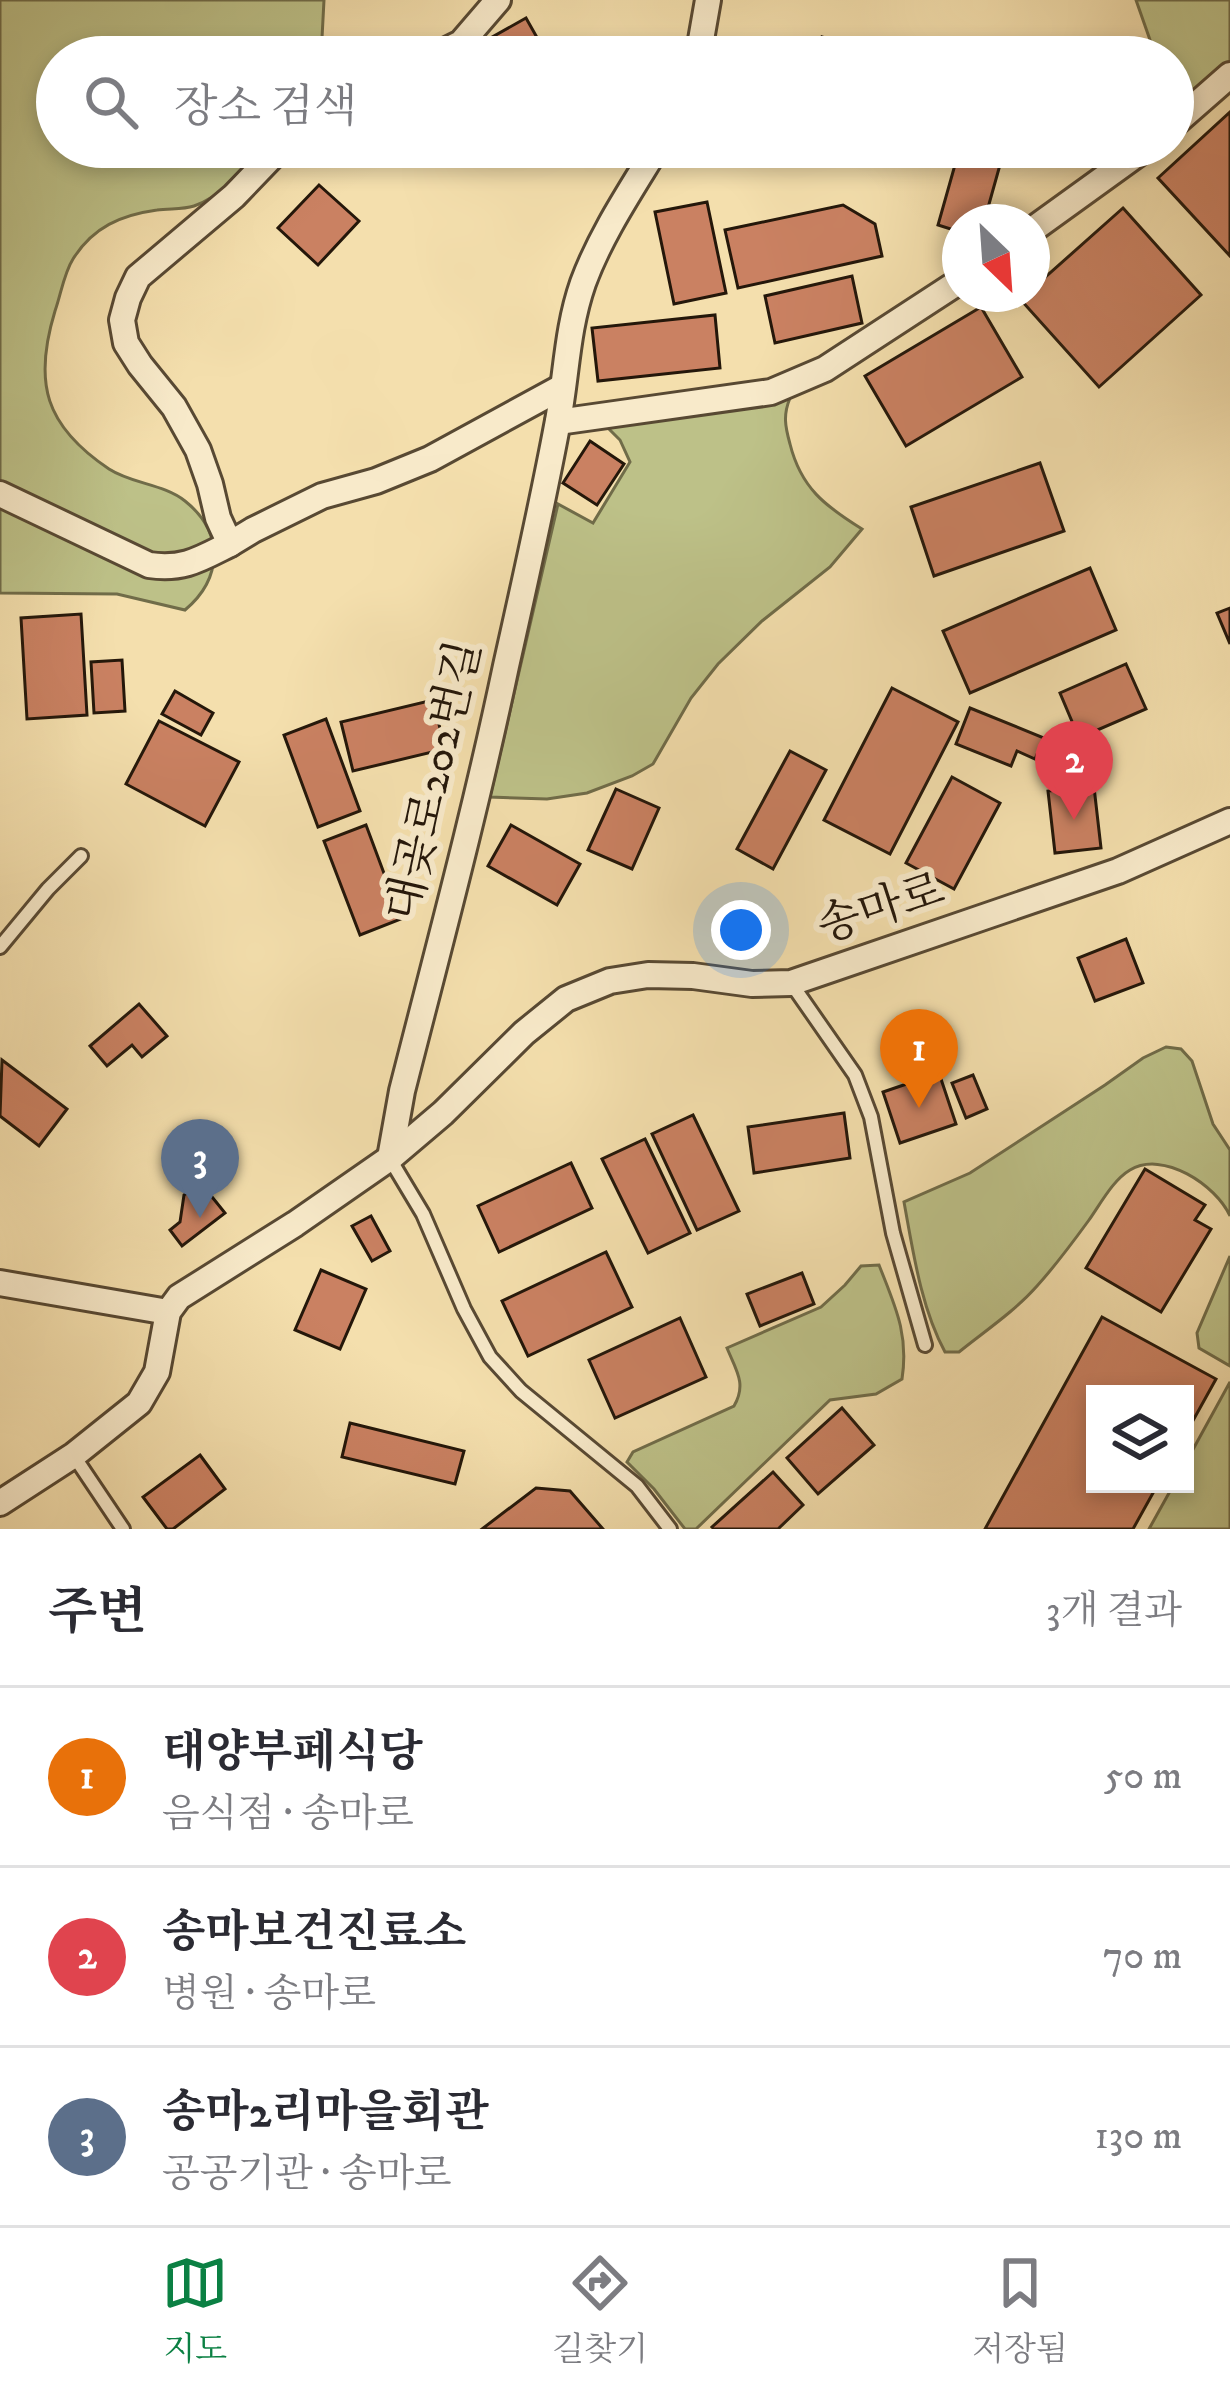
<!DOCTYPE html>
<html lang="ko">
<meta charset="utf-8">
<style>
body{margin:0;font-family:"IM FELL DW Pica","Noto Serif KR",serif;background:#f2f2f3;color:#2b2b33}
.controls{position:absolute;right:36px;bottom:36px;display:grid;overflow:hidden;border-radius:0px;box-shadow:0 6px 18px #0003}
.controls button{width:108px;height:108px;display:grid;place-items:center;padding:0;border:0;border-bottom:3px solid #e1e1e2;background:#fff;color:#2b2b33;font:60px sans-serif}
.compass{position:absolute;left:942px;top:204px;width:108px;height:108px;border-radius:50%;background:#fff;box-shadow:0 6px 18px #0003;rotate:155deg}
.you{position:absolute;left:741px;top:930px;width:42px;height:42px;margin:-30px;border:9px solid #fff;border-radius:50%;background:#1a73e8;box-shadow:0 0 0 18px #1a73e833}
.badge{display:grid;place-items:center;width:78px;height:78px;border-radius:50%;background:#0b8043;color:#fff;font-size:39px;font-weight:700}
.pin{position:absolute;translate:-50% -99px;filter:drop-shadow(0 3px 6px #0008)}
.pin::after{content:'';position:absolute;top:63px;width:42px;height:36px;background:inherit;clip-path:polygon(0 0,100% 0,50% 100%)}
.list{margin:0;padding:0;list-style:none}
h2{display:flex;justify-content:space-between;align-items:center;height:156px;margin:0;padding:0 48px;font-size:51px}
h2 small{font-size:39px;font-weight:400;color:#7c7c81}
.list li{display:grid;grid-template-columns:78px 1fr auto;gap:36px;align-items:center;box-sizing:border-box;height:180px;padding:0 48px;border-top:3px solid #e1e1e2}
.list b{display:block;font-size:45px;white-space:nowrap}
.list p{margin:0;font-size:39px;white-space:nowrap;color:#7c7c81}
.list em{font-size:39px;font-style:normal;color:#7c7c81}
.icon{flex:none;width:66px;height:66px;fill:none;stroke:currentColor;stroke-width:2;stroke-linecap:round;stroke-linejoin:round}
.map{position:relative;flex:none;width:1230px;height:1529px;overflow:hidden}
.search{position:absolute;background:#fff;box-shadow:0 6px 18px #0003;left:36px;right:36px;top:36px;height:132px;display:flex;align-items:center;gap:30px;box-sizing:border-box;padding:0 42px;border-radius:66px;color:#7c7c81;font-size:45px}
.sheet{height:696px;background:#fff}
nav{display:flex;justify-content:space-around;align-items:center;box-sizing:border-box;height:168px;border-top:3px solid #e1e1e2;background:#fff;font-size:33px;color:#7c7c81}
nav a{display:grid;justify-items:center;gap:6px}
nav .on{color:#0b8043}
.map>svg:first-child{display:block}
</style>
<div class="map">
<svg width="1230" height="1529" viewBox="0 0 1230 1529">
<rect width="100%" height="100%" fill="#f4dfad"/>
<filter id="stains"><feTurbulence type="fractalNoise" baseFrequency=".00167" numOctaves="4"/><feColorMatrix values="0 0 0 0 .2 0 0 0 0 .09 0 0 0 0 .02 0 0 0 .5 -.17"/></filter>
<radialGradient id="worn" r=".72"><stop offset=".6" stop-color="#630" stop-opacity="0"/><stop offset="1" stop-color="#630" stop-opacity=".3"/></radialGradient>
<g fill="#bdc188" stroke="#706c49" stroke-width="3">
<path d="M 0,0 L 324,0 L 322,38 L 315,57 L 57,57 L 57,147 L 263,147 C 245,169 221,197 194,206 C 182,210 169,208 157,210 C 121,215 93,227 73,259 C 64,273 61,294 55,311 C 33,383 45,426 109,469 C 132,484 164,484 185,501 C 225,533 222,579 185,610 L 117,594 L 0,593 Z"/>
<polygon points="1136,0 1230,0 1230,63 1180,105 1173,92 1173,57 1156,57"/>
<path d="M 790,398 C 783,415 785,426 790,444 C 801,488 825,506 862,529 L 830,567 L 762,621 L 718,664 L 691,698 L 653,764 L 632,776 L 587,793 L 547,799 L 490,797 L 558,504 L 593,523 L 630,462 L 620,440 L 608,428 L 645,418 Z"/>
<path d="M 1166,1047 L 1181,1049 L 1192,1061 L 1213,1124 L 1230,1150 L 1230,1216 C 1216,1185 1163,1150 1130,1170 C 1113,1180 1101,1203 1089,1220 C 1073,1242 1056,1265 1037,1286 C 1015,1311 985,1331 959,1352 L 945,1352 C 921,1308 913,1251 904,1202 L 970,1173 L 1105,1085 L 1143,1058 Z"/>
<polygon points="1230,1256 1230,1366 1199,1348 1197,1333"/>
<path d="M 879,1265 C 895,1306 909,1334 902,1379 L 876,1394 L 830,1400 L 696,1529 L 685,1529 L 654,1489 L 627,1462 L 633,1452 L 734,1406 C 747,1384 736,1370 727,1348 L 821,1307 L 845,1285 L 861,1266 Z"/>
<polygon points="1230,1382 1230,1529 1149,1529 1174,1484 1185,1484 1185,1464"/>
</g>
<g fill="#ca8162" stroke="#24170a" stroke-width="3">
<polygon points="526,18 548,57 464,57 462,54"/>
<polygon points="822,37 871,52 870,57 816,57"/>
<polygon points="1230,112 1230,256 1158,178"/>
<polygon points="960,147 1005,147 984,222 960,222 960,232 938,225"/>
<polygon points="319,185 359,221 318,265 278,228"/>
<polygon points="707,202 726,293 674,304 655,212"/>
<polygon points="843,205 875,224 882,256 738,288 725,230"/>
<polygon points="1123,208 1201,295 1099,387 1020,299 1026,294 1032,294 1032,289"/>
<polygon points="852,276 862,323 775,343 765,296"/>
<polygon points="981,307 1022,377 906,446 865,376"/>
<polygon points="715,315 720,368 598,381 592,328"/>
<polygon points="590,441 624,464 597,505 563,483"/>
<polygon points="1040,463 1064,531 934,576 911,507"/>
<polygon points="1090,568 1116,630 970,693 943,631"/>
<polygon points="1230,608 1230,644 1217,613"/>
<polygon points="81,614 87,715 27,719 21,618"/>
<polygon points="122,660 125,711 94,713 91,662"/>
<polygon points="1126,664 1146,709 1079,738 1060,693"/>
<polygon points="892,688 958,722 890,854 824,820"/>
<polygon points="175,691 213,713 201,735 162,714"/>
<polygon points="433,700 445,749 353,771 341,722"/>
<polygon points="970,708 1044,738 1035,759 1017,751 1011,766 956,744"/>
<polygon points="326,719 360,811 318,827 284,735"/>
<polygon points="159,721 239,762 205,826 126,784"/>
<polygon points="790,751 826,770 773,869 737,849"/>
<polygon points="952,777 1000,803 954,889 906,863"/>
<polygon points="1094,787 1101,848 1055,853 1048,791"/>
<polygon points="616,789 659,808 632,869 588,850"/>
<polygon points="366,825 401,919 360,935 324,841"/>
<polygon points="511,825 580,864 557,905 488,866"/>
<polygon points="1126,939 1143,983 1095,1001 1078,958"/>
<polygon points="139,1004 167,1036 142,1057 132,1045 107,1066 90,1046"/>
<polygon points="2,1060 67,1109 39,1146 0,1116"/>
<polygon points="939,1073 956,1124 900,1143 883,1092"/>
<polygon points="973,1075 987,1109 966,1118 952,1083"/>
<polygon points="844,1113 850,1158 754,1173 748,1127"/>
<polygon points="693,1115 739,1211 697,1230 652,1134"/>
<polygon points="645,1139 690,1233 648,1253 602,1159"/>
<polygon points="571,1163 592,1208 499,1252 478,1206"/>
<polygon points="1145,1169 1205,1205 1195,1220 1211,1229 1161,1312 1086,1268"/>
<polygon points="200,1182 225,1213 182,1246 170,1230 180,1222 184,1195"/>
<polygon points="371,1216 390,1251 372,1261 352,1226"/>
<polygon points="606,1252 632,1307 528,1356 502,1301"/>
<polygon points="321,1270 366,1289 340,1349 295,1330"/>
<polygon points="802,1273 814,1304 760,1326 747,1294"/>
<polygon points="1102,1317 1216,1379 1185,1435 1185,1394 1095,1394 1095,1484 1158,1484 1133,1529 985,1529"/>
<polygon points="680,1318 706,1377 615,1418 589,1360"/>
<polygon points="842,1408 874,1445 818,1494 787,1458"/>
<polygon points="350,1423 464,1451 455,1484 342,1457"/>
<polygon points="200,1455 225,1489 173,1529 167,1529 143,1497"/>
<polygon points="773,1472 803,1505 778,1529 714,1529 712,1527"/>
<polygon points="536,1488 570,1491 603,1529 482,1529"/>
</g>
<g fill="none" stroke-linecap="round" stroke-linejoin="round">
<defs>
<g id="service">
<polyline points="0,947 48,889 81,856"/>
<polyline points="791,983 855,1075 871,1117 893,1233 925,1345"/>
<polyline points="390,1159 423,1214 464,1309 490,1357 521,1391 637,1486 670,1529"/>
<polyline points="74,1456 123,1529"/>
</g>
<g id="minor">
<polyline points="433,57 461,43 498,0"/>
<polyline points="698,57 708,0"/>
<polyline points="1173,125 1230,75"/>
<polyline points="281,147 234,196 138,277 128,298 122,320 126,343 140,365 174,407 198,450 210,484 218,518 230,544 253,530 322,496 376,481 430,459 562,387"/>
<polyline points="1032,230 1147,147"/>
<polyline points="558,422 771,392 825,369 960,281"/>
<path d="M 0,494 L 149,565 C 184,570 200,559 230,544"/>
<path d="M 390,1158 L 402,1091 C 438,950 476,809 506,666 C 524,586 542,506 557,426 C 567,376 566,332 583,283 C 601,234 631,190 657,147"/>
<polyline points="0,1283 168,1312"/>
<polyline points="0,1503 74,1455 139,1403 157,1372 168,1312 179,1297 295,1224 390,1158 443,1113 524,1033 566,999 610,981 648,975 693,976 752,984 791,983 1118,871 1230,821"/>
</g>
</defs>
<use href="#service" stroke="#584933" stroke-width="18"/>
<use href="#minor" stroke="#584933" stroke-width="30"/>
<use href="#service" stroke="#f8eaca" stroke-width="12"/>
<use href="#minor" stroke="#f8eaca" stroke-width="24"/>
</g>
<g text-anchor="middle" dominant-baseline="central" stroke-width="12" stroke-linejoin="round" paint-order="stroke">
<g font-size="45" fill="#24170a" stroke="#f8eaca">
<text transform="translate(435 781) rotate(-77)">대곶로202번길</text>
<text transform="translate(881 909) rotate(-18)">송마로</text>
</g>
</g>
<rect width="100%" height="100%" filter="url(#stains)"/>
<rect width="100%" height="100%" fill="url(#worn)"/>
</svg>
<div class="controls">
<button><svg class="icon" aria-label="layers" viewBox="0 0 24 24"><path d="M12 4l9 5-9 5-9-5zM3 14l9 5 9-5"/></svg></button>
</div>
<svg class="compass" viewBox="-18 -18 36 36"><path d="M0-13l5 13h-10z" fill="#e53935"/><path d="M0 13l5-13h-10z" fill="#7c7c81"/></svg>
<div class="you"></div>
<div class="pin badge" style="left:919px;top:1108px;background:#e8710a">1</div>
<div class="pin badge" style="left:1074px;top:820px;background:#e0444e">2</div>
<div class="pin badge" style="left:200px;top:1218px;background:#5c6f8a">3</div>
<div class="search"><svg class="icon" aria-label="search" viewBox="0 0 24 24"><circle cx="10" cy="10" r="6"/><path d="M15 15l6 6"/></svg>장소 검색</div>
</div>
<section class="sheet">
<h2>주변<small>3개 결과</small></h2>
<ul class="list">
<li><span class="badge" style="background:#e8710a">1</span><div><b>태양부페식당</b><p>음식점 · 송마로</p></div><em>50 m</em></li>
<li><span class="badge" style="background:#e0444e">2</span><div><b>송마보건진료소</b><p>병원 · 송마로</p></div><em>70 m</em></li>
<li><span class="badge" style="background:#5c6f8a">3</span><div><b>송마2리마을회관</b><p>공공기관 · 송마로</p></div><em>130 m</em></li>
</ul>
</section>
<nav>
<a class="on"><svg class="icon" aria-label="map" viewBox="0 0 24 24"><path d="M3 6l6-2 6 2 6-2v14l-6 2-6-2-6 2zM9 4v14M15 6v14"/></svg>지도</a>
<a><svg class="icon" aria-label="directions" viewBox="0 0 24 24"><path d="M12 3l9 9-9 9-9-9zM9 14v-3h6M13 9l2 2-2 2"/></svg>길찾기</a>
<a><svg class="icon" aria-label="saved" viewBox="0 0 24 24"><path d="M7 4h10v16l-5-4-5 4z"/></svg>저장됨</a>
</nav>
